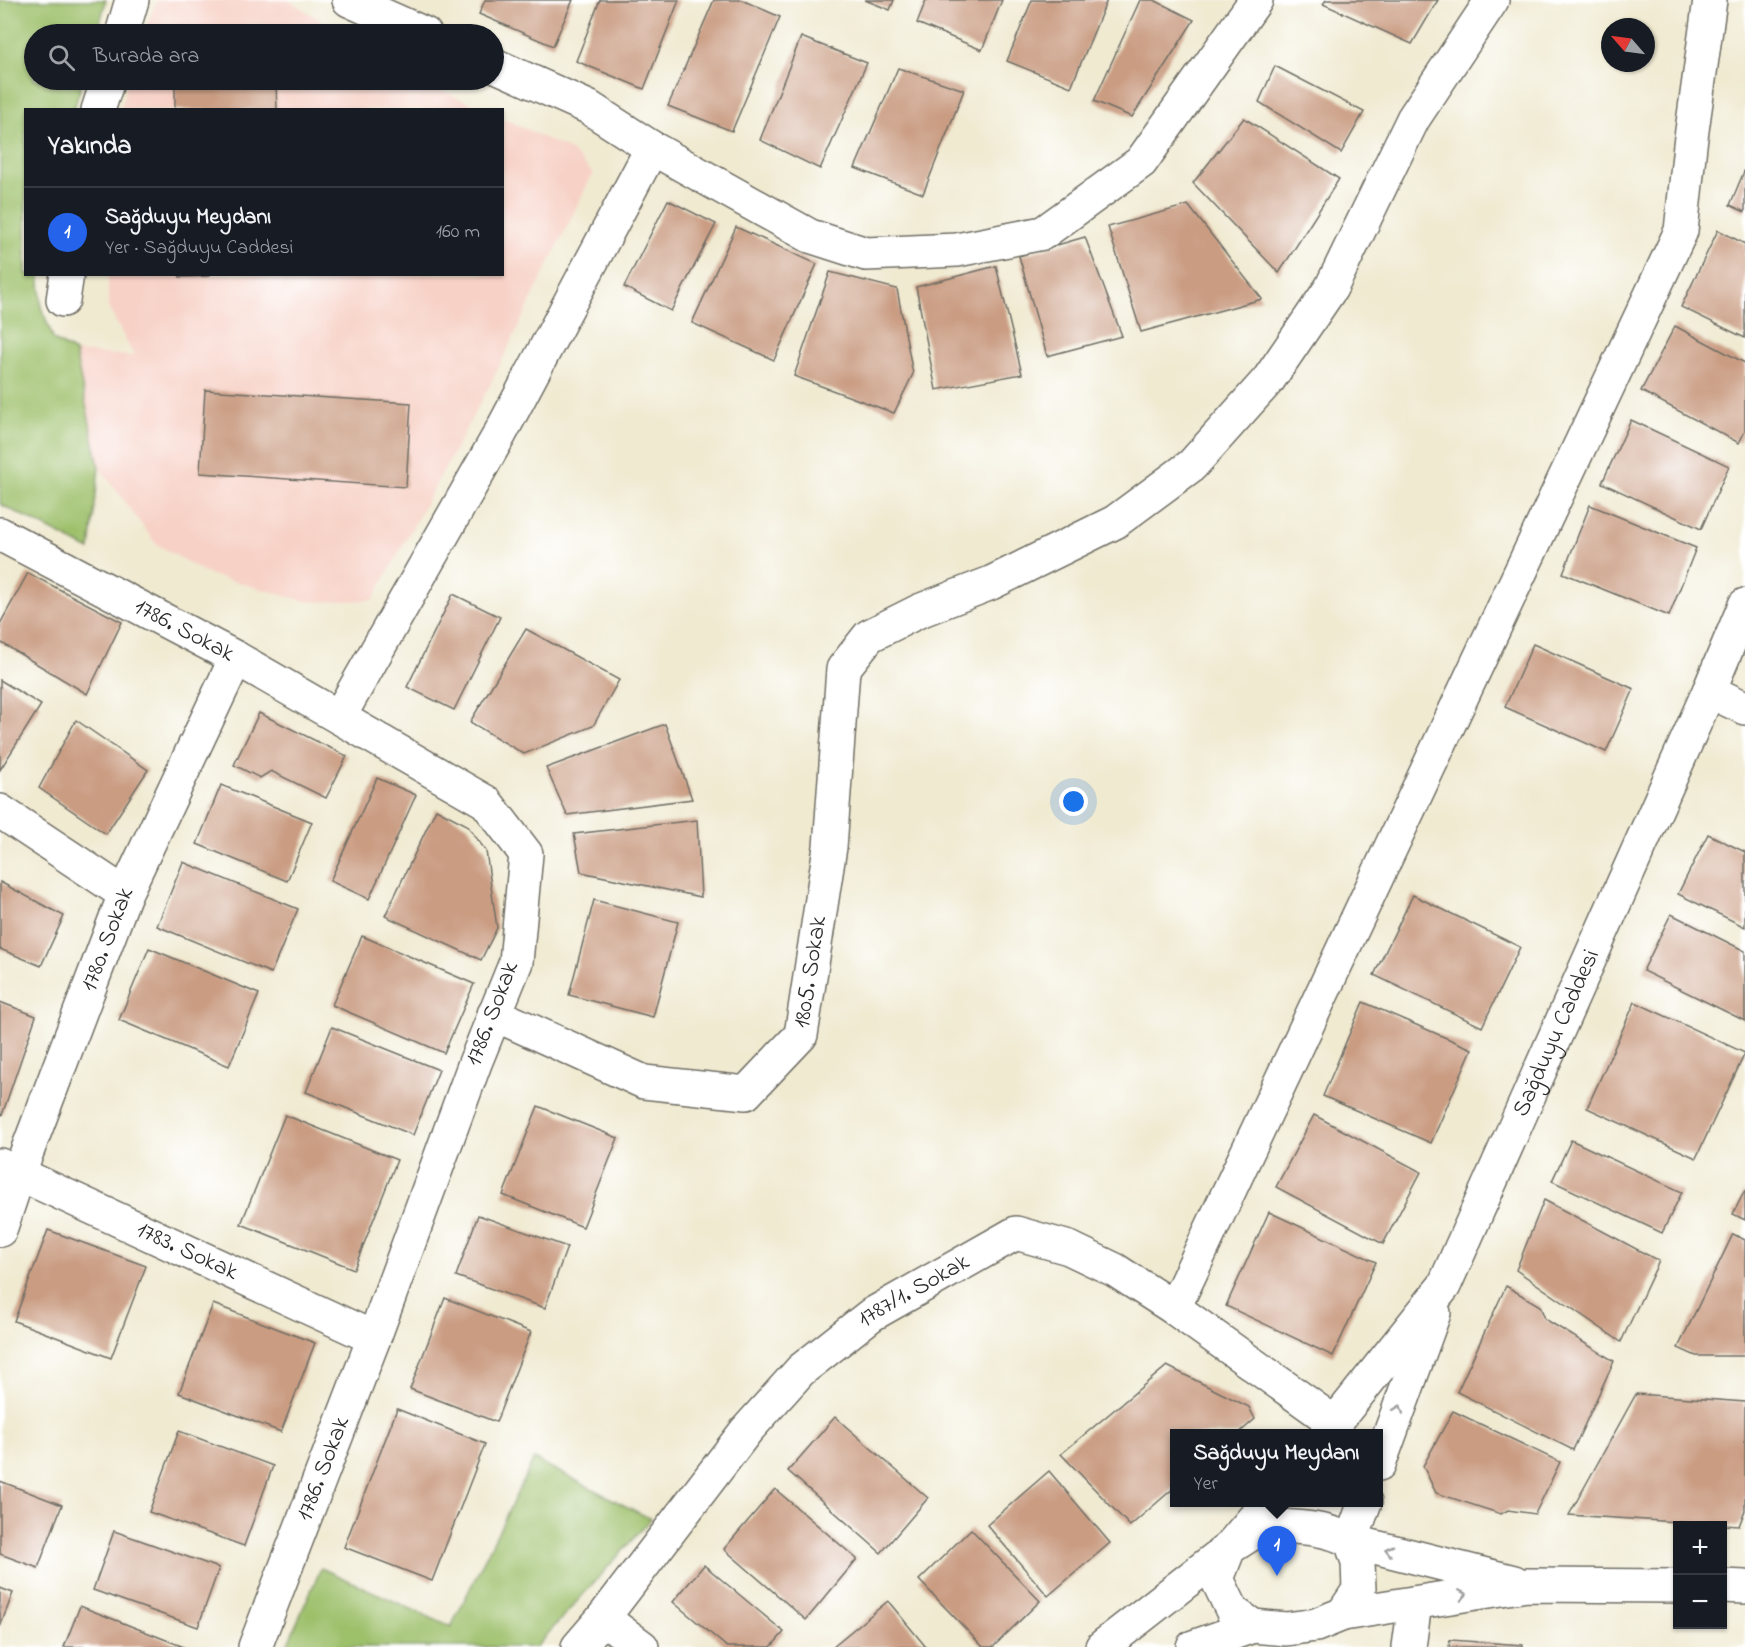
<!DOCTYPE html>
<html lang="tr">
<meta charset="utf-8">
<style>
body{margin:0;font-family:"Indie Flower",sans-serif;background:#20242c;color:#f1f3f6}
.controls{position:absolute;right:18px;bottom:18px;display:grid;overflow:hidden;border-radius:0px;box-shadow:0 2px 4px #0004}
.controls button{width:54px;height:54px;display:grid;place-items:center;padding:0;border:0;border-bottom:2px solid #363941;background:#171b24;color:#f1f3f6;font:30px sans-serif}
.compass{position:absolute;left:1601px;top:18px;width:54px;height:54px;border-radius:50%;background:#171b24;box-shadow:0 2px 4px #0004;rotate:298deg}
.you{position:absolute;left:1074px;top:802px;width:21px;height:21px;margin:-15px;border:4px solid #fff;border-radius:50%;background:#1a73e8;box-shadow:0 0 0 9px #1a73e833}
.badge{display:grid;place-items:center;width:39px;height:39px;border-radius:50%;background:#2563eb;color:#fff;font-size:20px;font-weight:700}
.pin{position:absolute;translate:-50% -50px;filter:drop-shadow(0 2px 3px #0008)}
.pin::after{content:'';position:absolute;top:32px;width:21px;height:18px;background:inherit;clip-path:polygon(0 0,100% 0,50% 100%)}
.popup{position:absolute;left:1170px;top:1429px;width:213px;height:78px;box-sizing:border-box;display:grid;place-content:center;border-radius:0px;background:#171b24;filter:drop-shadow(0 2px 4px #0005);font-size:20px;white-space:nowrap;color:#9ea1a6}
.popup b{font-size:22px;color:#f1f3f6}
.popup::after{content:'';position:absolute;left:50%;top:100%;margin-left:-12px;border:12px solid transparent;border-top-color:#171b24}
.list{margin:0;padding:0;list-style:none}
h2{display:flex;justify-content:space-between;align-items:center;height:78px;margin:0;padding:0 24px;font-size:26px}
h2 small{font-size:20px;font-weight:400;color:#9ea1a6}
.list li{display:grid;grid-template-columns:39px 1fr auto;gap:18px;align-items:center;box-sizing:border-box;height:90px;padding:0 24px;border-top:2px solid #363941}
.list b{display:block;font-size:22px;white-space:nowrap}
.list p{margin:0;font-size:20px;white-space:nowrap;color:#9ea1a6}
.list em{font-size:20px;font-style:normal;color:#9ea1a6}
.icon{flex:none;width:33px;height:33px;fill:none;stroke:currentColor;stroke-width:2;stroke-linecap:round;stroke-linejoin:round}
.map{position:relative;flex:none;width:1745px;height:1647px;overflow:hidden}
.search{position:absolute;background:#171b24;box-shadow:0 2px 4px #0004;left:24px;top:24px;width:480px;height:66px;display:flex;align-items:center;gap:15px;box-sizing:border-box;padding:0 21px;border-radius:33px;color:#9ea1a6;font-size:22px}
.panel{position:absolute;background:#171b24;box-shadow:0 2px 4px #0004;left:24px;top:108px;width:480px;height:168px;border-radius:0px}
.map>svg:first-child{display:block}
</style>
<div class="map">
<svg width="1745" height="1647" viewBox="0 0 1745 1647">
<rect width="100%" height="100%" fill="#fff"/>
<filter id="ink" filterUnits="userSpaceOnUse"><feTurbulence type="fractalNoise" baseFrequency=".0167" numOctaves="2"/><feDisplacementMap in="SourceGraphic" scale="12" xChannelSelector="R" yChannelSelector="G"/><feConvolveMatrix kernelMatrix="1 2 1 2 8 2 1 2 1" color-interpolation-filters="sRGB"/></filter>
<filter id="wash" filterUnits="userSpaceOnUse"><feTurbulence type="fractalNoise" baseFrequency=".008" numOctaves="4" result="noise"/><feDisplacementMap in="SourceGraphic" scale="24" xChannelSelector="R" yChannelSelector="G"/><feGaussianBlur stdDeviation="1.35" result="paint"/><feColorMatrix in="noise" values="0 0 0 0 0 0 0 0 0 0 0 0 0 0 0 0 0 1.4 0 .05"/><feComposite in="paint" operator="in"/></filter>
<g filter="url(#wash)">
<rect width="100%" height="100%" fill="#f0ead1"/>
<g fill="#f7d1c6">
<polygon points="157,0 288,0 343,34 144,34"/>
<polygon points="127,80 419,80 483,109 121,110"/>
<polygon points="503,118 571,151 593,173 491,383 373,600 308,602 208,574 156,544 99,467 75,352 134,356 108,307 108,275 502,274"/>
</g>
<g fill="#9dc06a" stroke="#64764a" stroke-width="1.5">
<polygon points="0,0 106,0 97,34 34,34 34,80 83,80 74,109 26,110 26,274 40,275 41,307 54,340 75,352 99,467 90,550 0,504"/>
<polygon points="534,1459 651,1519 536,1647 286,1647 321,1568 451,1627"/>
</g>
<g id="blocks">
<g fill="#ca9d83">
<polygon points="485,0 573,0 553,46 479,14"/>
<polygon points="600,0 679,0 644,89 576,61"/>
<polygon points="714,0 742,0 780,17 732,131 668,106"/>
<polygon points="865,0 894,0 890,10"/>
<polygon points="926,0 1002,0 982,50 917,23"/>
<polygon points="1032,0 1107,0 1071,87 1007,61"/>
<polygon points="1140,0 1154,0 1194,20 1132,117 1094,101"/>
<polygon points="1326,0 1438,0 1412,44 1323,4"/>
<polygon points="801,37 867,63 820,169 760,140"/>
<polygon points="1275,66 1364,112 1341,153 1259,102"/>
<polygon points="898,68 964,90 923,194 855,168"/>
<polygon points="276,83 277,110 175,110 175,86"/>
<polygon points="1244,118 1339,179 1279,273 1193,183"/>
<polygon points="1745,169 1745,212 1730,205"/>
<polygon points="668,200 716,224 671,311 624,287"/>
<polygon points="1188,205 1262,299 1141,332 1108,227"/>
<polygon points="736,227 817,264 774,360 692,323"/>
<polygon points="1718,230 1745,244 1745,338 1681,307"/>
<polygon points="1085,237 1122,336 1047,356 1019,256"/>
<polygon points="996,266 1022,374 936,390 916,287"/>
<polygon points="830,272 897,289 913,374 894,413 794,376"/>
<polygon points="179,274 209,274 209,276 180,277"/>
<polygon points="1675,326 1745,363 1745,431 1739,443 1641,391"/>
<polygon points="205,390 411,403 406,487 200,473"/>
<polygon points="1631,420 1729,466 1701,529 1602,483"/>
<polygon points="1590,505 1696,548 1669,616 1563,573"/>
<polygon points="28,573 122,622 87,694 0,642 0,624"/>
<polygon points="453,594 500,617 454,710 407,687"/>
<polygon points="526,629 619,680 593,726 524,754 470,722"/>
<polygon points="1533,644 1634,689 1606,752 1505,707"/>
<polygon points="0,680 41,705 0,770"/>
<polygon points="259,713 347,756 326,798 271,771 260,778 234,765"/>
<polygon points="76,720 148,770 106,834 39,788"/>
<polygon points="665,724 692,799 567,815 546,768"/>
<polygon points="377,778 416,795 369,899 330,881"/>
<polygon points="221,785 312,822 287,881 197,844"/>
<polygon points="436,809 467,825 486,851 497,928 481,960 385,916"/>
<polygon points="697,820 701,897 581,872 574,834"/>
<polygon points="1708,834 1745,852 1745,927 1678,894"/>
<polygon points="183,862 298,909 271,973 157,926"/>
<polygon points="0,882 64,916 41,966 0,949"/>
<polygon points="1413,895 1520,947 1482,1027 1374,975"/>
<polygon points="594,900 678,922 653,1017 569,995"/>
<polygon points="1671,914 1745,951 1745,1021 1643,971"/>
<polygon points="362,936 474,984 444,1053 332,1005"/>
<polygon points="149,948 259,994 229,1066 119,1020"/>
<polygon points="0,1002 36,1016 2,1115 0,1114"/>
<polygon points="1363,1002 1472,1049 1431,1143 1323,1096"/>
<polygon points="1635,1002 1745,1053 1696,1158 1587,1108"/>
<polygon points="332,1027 439,1070 413,1135 306,1092"/>
<polygon points="538,1106 618,1138 583,1227 503,1195"/>
<polygon points="285,1115 397,1160 354,1269 241,1224"/>
<polygon points="1314,1115 1421,1172 1383,1244 1276,1187"/>
<polygon points="1571,1140 1682,1192 1662,1233 1552,1181"/>
<polygon points="1745,1190 1745,1220 1733,1214"/>
<polygon points="1544,1200 1659,1261 1621,1342 1516,1270"/>
<polygon points="1269,1212 1376,1262 1333,1356 1226,1306"/>
<polygon points="478,1215 567,1247 545,1308 456,1276"/>
<polygon points="48,1230 146,1266 111,1358 14,1321"/>
<polygon points="1733,1234 1745,1240 1745,1356 1696,1356 1678,1348"/>
<polygon points="1506,1286 1540,1306 1545,1319 1614,1361 1573,1450 1457,1392"/>
<polygon points="445,1298 531,1332 496,1422 410,1389"/>
<polygon points="213,1304 315,1343 281,1432 179,1393"/>
<polygon points="1167,1366 1249,1407 1255,1419 1238,1434 1175,1434 1175,1487 1130,1526 1061,1454"/>
<polygon points="1636,1394 1745,1402 1745,1510 1739,1526 1569,1515"/>
<polygon points="397,1409 485,1444 432,1581 344,1547"/>
<polygon points="1453,1411 1560,1462 1535,1514 1508,1510 1501,1514 1436,1493 1423,1466"/>
<polygon points="835,1417 928,1498 881,1553 788,1471"/>
<polygon points="179,1431 273,1466 244,1546 149,1512"/>
<polygon points="1049,1471 1110,1543 1048,1596 987,1525"/>
<polygon points="0,1481 62,1505 38,1568 0,1554"/>
<polygon points="775,1489 857,1559 806,1620 724,1549"/>
<polygon points="971,1529 1040,1601 993,1647 983,1647 919,1580"/>
<polygon points="114,1531 219,1568 198,1627 93,1590"/>
<polygon points="704,1565 784,1632 771,1647 727,1647 673,1602"/>
<polygon points="0,1588 13,1593 0,1627"/>
<polygon points="888,1601 926,1647 832,1647"/>
<polygon points="80,1606 184,1647 64,1647"/>
<polygon points="1450,1640 1523,1645 1523,1647 1449,1647"/>
</g>
</g>
</g>
<g filter="url(#ink)">
<use href="#blocks" fill-opacity="0" stroke="#706e65" stroke-width="1.5"/>
<g fill="none" stroke-linecap="round" stroke-linejoin="round">
<defs>
<g id="minor">
<polyline points="349,0 425,34"/>
<polyline points="122,34 132,0"/>
<polyline points="494,65 588,107 652,148 810,236 866,254 957,250 1043,233 1141,162 1256,0"/>
<polyline points="98,110 108,80"/>
<polyline points="63,300 67,274"/>
<path id="s1" d="M 0,534 L 236,658 L 486,802 L 526,854 L 516,962 L 475,1063 L 374,1338 L 255,1647"/>
<polyline points="1709,691 1745,708"/>
<polyline points="339,717 501,432 652,148"/>
<polyline points="0,811 125,894"/>
<path id="s2" d="M 494,1014 L 644,1082 L 746,1093 L 801,1035 L 830,847 L 843,669 L 869,636 L 919,611 L 991,583 L 1115,522 L 1192,465 L 1269,379 L 1331,288 L 1413,119 L 1492,0"/>
<path id="s3" d="M 0,1165 L 374,1338"/>
<path id="s4" d="M 0,1230 L 19,1173 L 125,894 L 236,658"/>
<polyline points="1174,1308 1681,231 1690,145 1710,0"/>
<path id="s5" d="M 1326,1434 L 1444,1286 L 1709,691 L 1745,605"/>
<polyline points="1379,1464 1434,1313"/>
<polyline points="1365,1502 1351,1541 1514,1582"/>
<path d="M 1274,1526 C 1301,1527 1327,1528 1351,1541 L 1358,1562 L 1359,1590 L 1343,1614 L 1316,1625 L 1286,1629 L 1253,1626 L 1233,1612 L 1217,1579 L 1229,1548 L 1254,1532 Z"/>
<polyline points="1722,1586 1745,1587"/>
<polyline points="1343,1614 1527,1585 1678,1586"/>
<polyline points="603,1618 642,1647"/>
<path id="s6" d="M 578,1647 L 603,1618 L 746,1431 L 801,1370 L 871,1315 L 1016,1233 L 1069,1248 L 1115,1270 L 1174,1308 L 1335,1423"/>
<polyline points="1102,1647 1229,1548 1268,1502"/>
<polyline points="1193,1647 1253,1626"/>
<polyline points="1409,1647 1415,1603"/>
</g>
</defs>
<use href="#minor" stroke="#706e65" stroke-width="36"/>
<use href="#minor" stroke="#fff" stroke-width="33"/>
</g>
<defs><path id="oneway-chevron" d="M-2-3.5L2.5 0L-2 3.5" fill="none" stroke-width="1.6" stroke-linecap="round" stroke-linejoin="round" transform="scale(1.5)"/></defs>
<g stroke="#a0a0a0">
<use href="#oneway-chevron" transform="translate(1399 1409) rotate(-70)"/>
<use href="#oneway-chevron" transform="translate(1389 1550) rotate(-166)"/>
<use href="#oneway-chevron" transform="translate(1463 1595) rotate(-9)"/>
</g>
</g>
<g text-anchor="middle" dominant-baseline="central" stroke-width="6" stroke-linejoin="round" paint-order="stroke">
<g font-size="24" fill="#2b2b2b" stroke="#fff">
<text stroke="none"><textPath href="#s1" startOffset="208">1786. Sokak</textPath></text>
<text stroke="none"><textPath href="#s4" startOffset="310">1780. Sokak</textPath></text>
<text stroke="none"><textPath href="#s2" startOffset="411">1805. Sokak</textPath></text>
<text transform="translate(493 1014) rotate(-69)">1786. Sokak</text>
<text stroke="none"><textPath href="#s5" startOffset="466">Sağduyu Caddesi</textPath></text>
<text stroke="none"><textPath href="#s3" startOffset="206">1783. Sokak</textPath></text>
<text stroke="none"><textPath href="#s6" startOffset="494">1787/1. Sokak</textPath></text>
<text transform="translate(324 1469) rotate(-69)">1786. Sokak</text>
</g>
</g>
</svg>
<div class="controls">
<button>+</button>
<button>−</button>
</div>
<svg class="compass" viewBox="-18 -18 36 36"><path d="M0-13l5 13h-10z" fill="#e53935"/><path d="M0 13l5-13h-10z" fill="#9ea1a6"/></svg>
<div class="you"></div>
<div class="pin badge" style="left:1277px;top:1576px">1</div>
<div class="popup"><b>Sağduyu Meydanı</b>Yer</div>
<div class="search"><svg class="icon" aria-label="search" viewBox="0 0 24 24"><circle cx="10" cy="10" r="6"/><path d="M15 15l6 6"/></svg>Burada ara</div>
<section class="panel">
<h2>Yakında<small></small></h2>
<ul class="list">
<li><span class="badge">1</span><div><b>Sağduyu Meydanı</b><p>Yer · Sağduyu Caddesi</p></div><em>160 m</em></li>
</ul>
</section>
</div>
